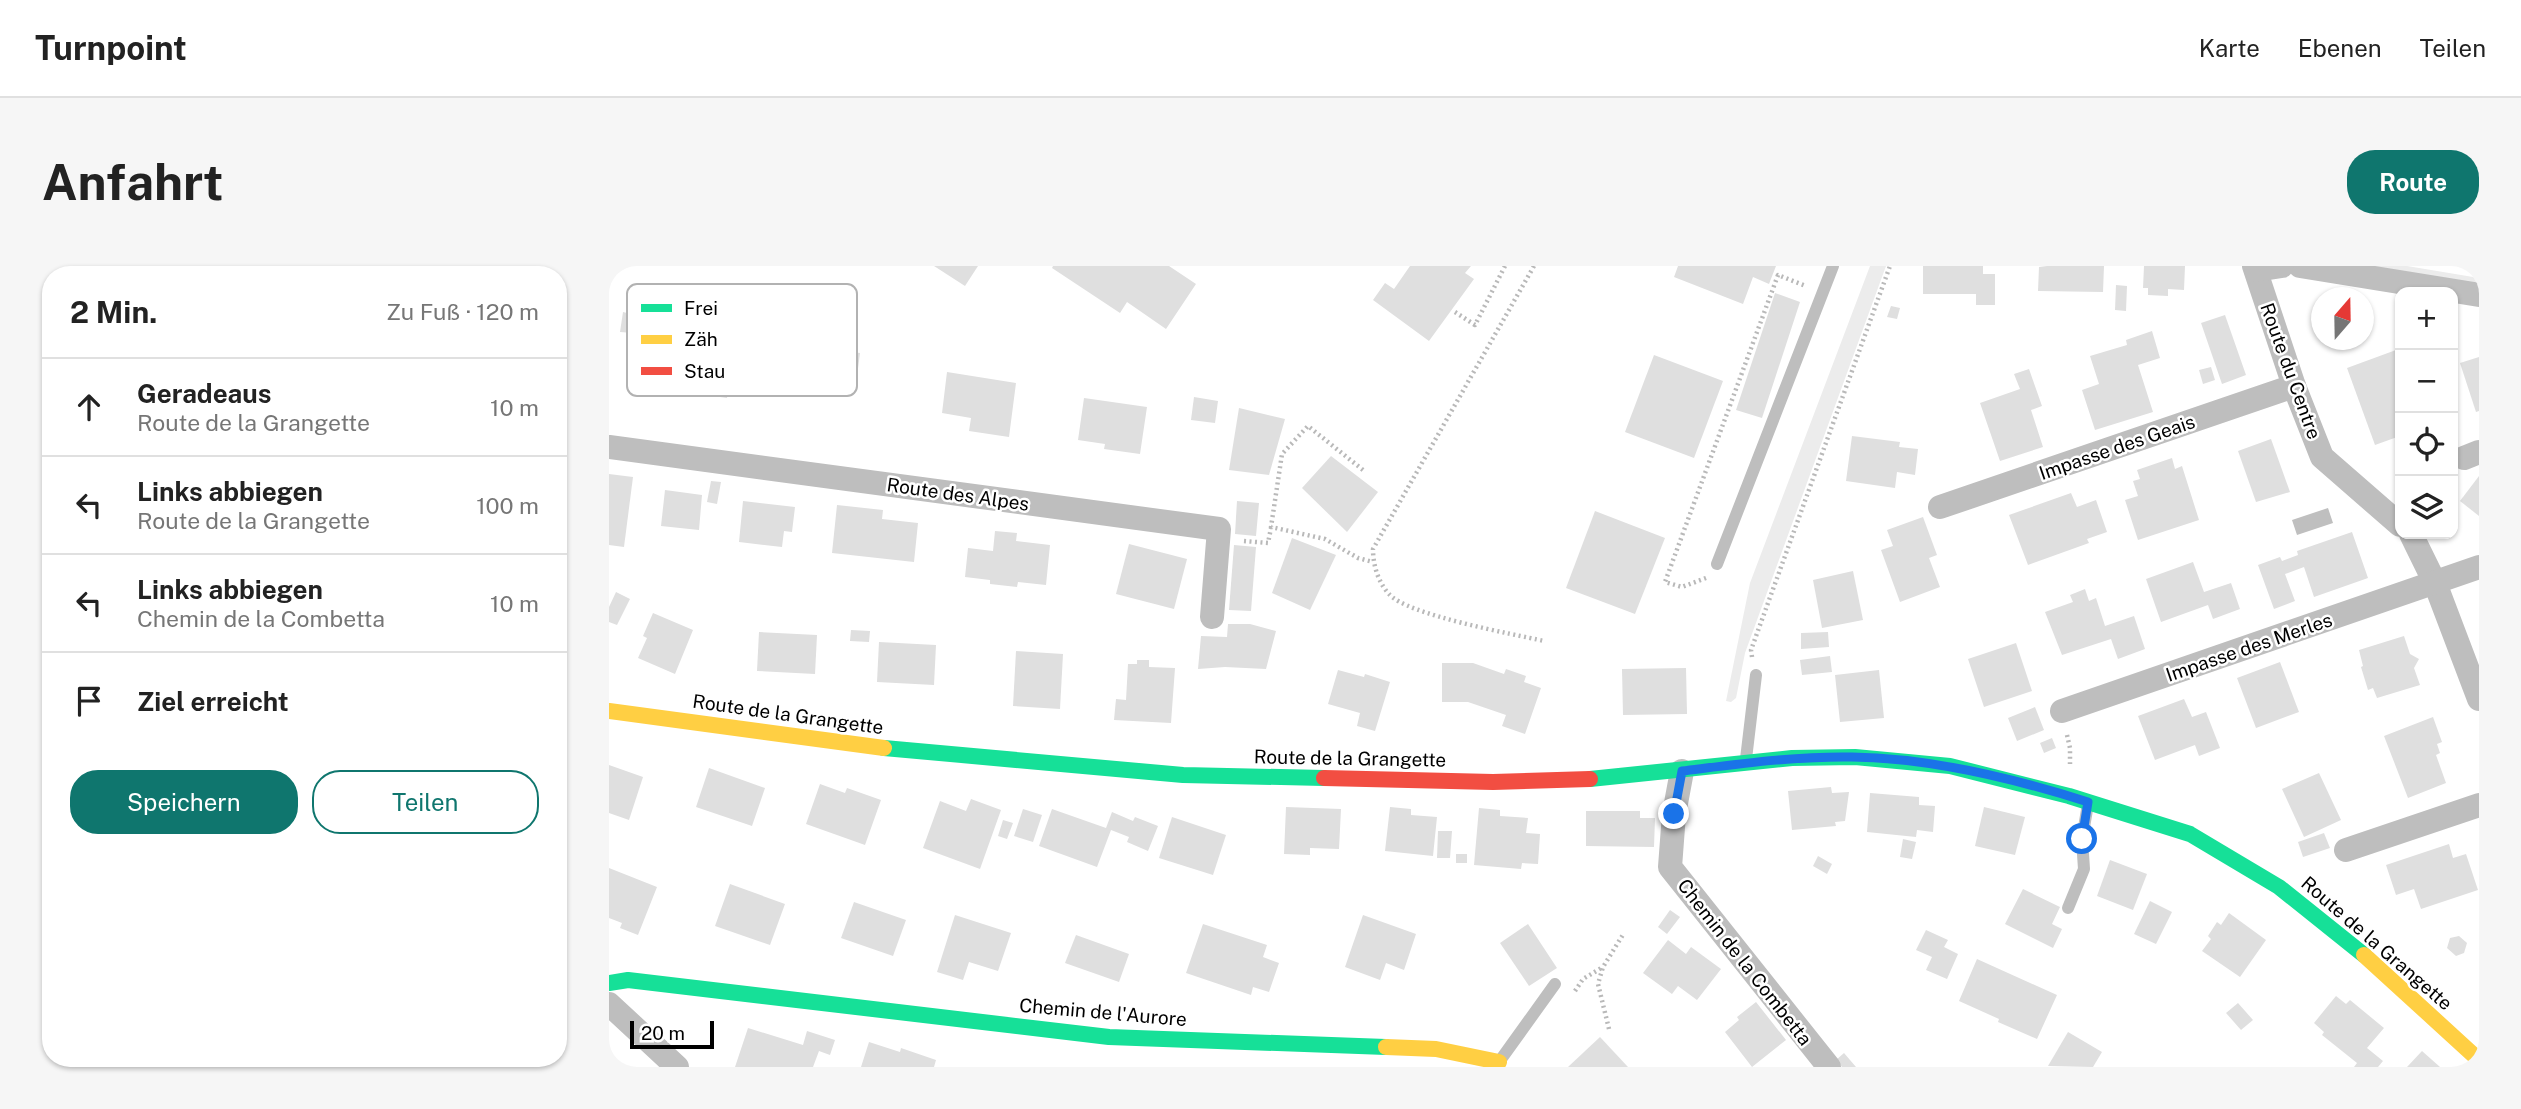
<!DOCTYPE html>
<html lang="de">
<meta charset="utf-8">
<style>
body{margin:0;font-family:"Public Sans",sans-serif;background:#f6f6f6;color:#222}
.controls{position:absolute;right:21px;top:21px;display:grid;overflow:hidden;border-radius:14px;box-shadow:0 2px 5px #0004}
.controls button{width:63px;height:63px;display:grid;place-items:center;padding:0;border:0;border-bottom:2px solid #e0e0e0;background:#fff;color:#222;font:35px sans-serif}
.compass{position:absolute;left:1702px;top:21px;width:63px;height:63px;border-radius:50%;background:#fff;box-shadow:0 2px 5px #0004;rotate:20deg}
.scale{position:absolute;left:21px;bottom:18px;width:84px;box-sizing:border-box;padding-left:7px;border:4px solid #000;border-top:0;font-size:19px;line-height:24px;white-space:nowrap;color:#000;-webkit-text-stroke:5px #fff;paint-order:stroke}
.stop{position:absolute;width:21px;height:21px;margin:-16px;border:5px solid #1a73e8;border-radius:50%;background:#fff}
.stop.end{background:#1a73e8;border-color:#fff;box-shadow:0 2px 7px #0008}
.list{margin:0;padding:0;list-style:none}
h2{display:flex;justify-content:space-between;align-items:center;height:91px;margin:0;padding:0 28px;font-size:30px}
h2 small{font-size:23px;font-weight:400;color:#767676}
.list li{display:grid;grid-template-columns:46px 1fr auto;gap:21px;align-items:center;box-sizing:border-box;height:98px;padding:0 28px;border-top:2px solid #e0e0e0}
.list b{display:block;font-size:26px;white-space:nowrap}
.list p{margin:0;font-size:23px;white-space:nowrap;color:#767676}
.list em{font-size:23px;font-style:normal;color:#767676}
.actions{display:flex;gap:14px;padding:21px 28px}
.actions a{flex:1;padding:16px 0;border:2px solid #0f766e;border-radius:28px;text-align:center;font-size:24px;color:#0f766e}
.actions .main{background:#0f766e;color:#fff}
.icon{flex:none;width:38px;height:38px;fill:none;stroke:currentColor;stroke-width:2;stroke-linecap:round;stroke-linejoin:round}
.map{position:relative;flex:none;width:1870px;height:801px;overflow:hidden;border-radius:28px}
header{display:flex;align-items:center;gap:42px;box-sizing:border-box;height:98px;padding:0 35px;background:#fff;border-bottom:2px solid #e0e0e0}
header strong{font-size:33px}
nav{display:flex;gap:38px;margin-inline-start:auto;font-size:24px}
.intro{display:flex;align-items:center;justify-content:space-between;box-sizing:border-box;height:168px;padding:0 42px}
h1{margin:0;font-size:49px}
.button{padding:18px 32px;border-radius:28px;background:#0f766e;color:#fff;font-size:24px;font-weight:700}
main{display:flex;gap:42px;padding:0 42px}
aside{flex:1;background:#fff;border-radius:28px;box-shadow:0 2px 5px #0004}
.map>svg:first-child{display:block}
</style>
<header>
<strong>Turnpoint</strong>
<nav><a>Karte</a><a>Ebenen</a><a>Teilen</a></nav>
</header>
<div class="intro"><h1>Anfahrt</h1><a class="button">Route</a></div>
<main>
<aside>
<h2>2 Min.<small>Zu Fuß · 120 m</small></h2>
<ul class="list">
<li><svg class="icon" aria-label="ahead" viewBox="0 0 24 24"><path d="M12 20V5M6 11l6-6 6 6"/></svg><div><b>Geradeaus</b><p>Route de la Grangette</p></div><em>10 m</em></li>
<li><svg class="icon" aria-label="left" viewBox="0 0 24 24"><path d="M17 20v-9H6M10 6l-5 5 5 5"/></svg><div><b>Links abbiegen</b><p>Route de la Grangette</p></div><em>100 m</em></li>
<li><svg class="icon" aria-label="left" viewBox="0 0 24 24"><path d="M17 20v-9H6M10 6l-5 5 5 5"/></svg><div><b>Links abbiegen</b><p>Chemin de la Combetta</p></div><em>10 m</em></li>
<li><svg class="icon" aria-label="arrive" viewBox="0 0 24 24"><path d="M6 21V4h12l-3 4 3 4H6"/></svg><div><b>Ziel erreicht</b></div></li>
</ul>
<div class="actions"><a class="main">Speichern</a><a>Teilen</a></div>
</aside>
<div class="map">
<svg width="1870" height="801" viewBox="0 0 1870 801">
<rect width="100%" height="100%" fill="#fff"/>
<g fill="#ececec">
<polygon points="1261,0 1277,0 1136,387 1127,432 1122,436 1117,435 1141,317"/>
<polygon points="1757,0 1798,0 1870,12 1870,18"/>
</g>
<polygon fill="#bfbfbf" points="1719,242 1724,257 1688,269 1683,254"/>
<g fill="#dfdfdf">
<polygon points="325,0 369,0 356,20"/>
<polygon points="444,0 560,0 587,18 557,63 518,36 511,47 443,2"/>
<polygon points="801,0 862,0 856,7 865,13 820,75 764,34 776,17 785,23"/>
<polygon points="1069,0 1167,0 1160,18 1144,11 1134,38 1065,11"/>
<polygon points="1314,0 1374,0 1374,8 1386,8 1386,39 1367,39 1367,28 1314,28"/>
<polygon points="1438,0 1495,0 1494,26 1429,25 1430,1"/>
<polygon points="1535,0 1576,0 1575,24 1559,23 1559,30 1539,29 1539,22 1534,22"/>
<polygon points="1507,19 1518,20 1517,45 1506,44"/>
<polygon points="1166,27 1191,36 1153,152 1127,144"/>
<polygon points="1282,40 1291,42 1288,53 1278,51"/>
<polygon points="14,46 26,49 24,67 11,66"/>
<polygon points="1616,49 1637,109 1613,118 1592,57"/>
<polygon points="1543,65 1551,92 1529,99 1544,146 1486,164 1473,124 1490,118 1481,90 1518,79 1517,74"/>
<polygon points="59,66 126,74 118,132 90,128 92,109 55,104"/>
<polygon points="169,76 251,87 246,126 198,120 197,125 164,120"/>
<polygon points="1787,84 1791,95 1791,170 1766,179 1738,102"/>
<polygon points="1045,89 1114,115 1085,192 1016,166"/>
<polygon points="1870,91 1870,145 1867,146 1851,97"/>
<polygon points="1602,101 1606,114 1594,118 1590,104"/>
<polygon points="1420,103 1433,140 1422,144 1434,181 1391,195 1371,137 1411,123 1405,108"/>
<polygon points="338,106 407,117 400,171 360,165 362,152 333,147"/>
<polygon points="585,131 609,135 606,157 582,154"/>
<polygon points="475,132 538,141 531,188 495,183 496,178 469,174"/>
<polygon points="630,142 676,153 660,209 620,204"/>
<polygon points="1243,170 1291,176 1290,181 1309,183 1306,209 1288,206 1286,222 1237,215"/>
<polygon points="1662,173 1681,226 1647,236 1629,185"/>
<polygon points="722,190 769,226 738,266 693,222"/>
<polygon points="1563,192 1566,203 1573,200 1590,254 1529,274 1516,234 1529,230 1524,215 1531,213 1528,204"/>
<polygon points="0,208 24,211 15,281 0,279"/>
<polygon points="1870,210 1870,250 1851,235"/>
<polygon points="102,215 112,216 108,238 98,236"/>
<polygon points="56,224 93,229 90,264 52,260"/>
<polygon points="1462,227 1468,241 1487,234 1498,266 1478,273 1480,277 1419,299 1400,249"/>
<polygon points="134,235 186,241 183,266 175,265 173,281 130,276"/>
<polygon points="628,235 650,237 647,270 626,268"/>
<polygon points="228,239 274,244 273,253 309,257 305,296 223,287"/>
<polygon points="986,245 1056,272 1026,348 957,322"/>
<polygon points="1314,251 1328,289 1320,292 1331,321 1291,336 1272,284 1284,280 1278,264"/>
<polygon points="386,265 408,267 407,275 441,279 437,319 409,316 408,321 381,318 381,314 356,311 359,282 384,285"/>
<polygon points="1743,266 1759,312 1705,331 1695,301 1676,308 1686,335 1665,343 1649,299 1671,291 1673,295 1689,289 1688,285"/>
<polygon points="683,272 727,289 701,344 663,327"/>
<polygon points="520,278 578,293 565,343 507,328"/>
<polygon points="625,279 647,281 642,345 620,344"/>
<polygon points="1584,296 1595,326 1622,317 1631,343 1604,353 1599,339 1552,356 1537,313"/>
<polygon points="1244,305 1254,354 1213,362 1204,314"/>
<polygon points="1476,323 1480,335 1487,332 1496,360 1525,350 1536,383 1509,393 1502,373 1453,389 1436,346 1464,336 1461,329"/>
<polygon points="7,326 21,333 8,359 0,356 0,341"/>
<polygon points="44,347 84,364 66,408 29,392 38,372 34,370"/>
<polygon points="619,358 641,358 667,365 657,403 616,401 589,403 592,370 618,371"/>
<polygon points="242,364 261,365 260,376 241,375"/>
<polygon points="150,366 208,369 206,408 148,405"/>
<polygon points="1219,366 1220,381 1192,383 1192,367"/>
<polygon points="1795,370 1801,388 1810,393 1805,402 1811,419 1768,432 1764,422 1759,424 1752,401 1754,400 1750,384"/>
<polygon points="270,376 327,379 325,419 268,416"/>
<polygon points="1407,377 1423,425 1375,441 1359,393"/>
<polygon points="407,385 454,388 451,443 404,440"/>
<polygon points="1221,390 1223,406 1193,409 1191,394"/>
<polygon points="528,394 540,394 540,401 566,402 562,457 505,454 507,433 517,434 519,398 528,398"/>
<polygon points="1671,396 1690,446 1647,462 1628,412"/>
<polygon points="833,397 864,397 895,408 897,403 917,410 915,416 932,422 916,468 893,460 897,449 859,436 833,436"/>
<polygon points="1077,402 1078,448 1014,449 1013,403"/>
<polygon points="729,404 755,411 756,408 781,416 766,465 748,460 751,447 719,438"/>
<polygon points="1270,404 1275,452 1231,456 1226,409"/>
<polygon points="1575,433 1583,451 1597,446 1611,482 1590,490 1586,479 1546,494 1529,450"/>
<polygon points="1426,441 1435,464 1408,475 1399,452"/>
<polygon points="1824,451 1833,476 1828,478 1831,487 1827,489 1837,517 1799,532 1775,470"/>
<polygon points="1443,472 1447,482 1435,487 1431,477"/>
<polygon points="0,499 34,511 20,554 0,547"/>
<polygon points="100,502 156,522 143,560 87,541"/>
<polygon points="1710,507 1732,554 1695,571 1673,523"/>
<polygon points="211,518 236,527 238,522 272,534 256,579 197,558"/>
<polygon points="1222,521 1223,527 1240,526 1236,555 1226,556 1227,560 1183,564 1179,525"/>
<polygon points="1261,527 1310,531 1310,539 1326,540 1324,566 1308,564 1307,571 1258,566"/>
<polygon points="362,533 392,544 371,603 314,582 331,535 357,545"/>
<polygon points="677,541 732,543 730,583 701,582 701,589 675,588"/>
<polygon points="781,541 802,543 802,549 828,551 824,590 776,585"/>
<polygon points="1375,541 1416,551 1406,589 1366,580"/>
<polygon points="870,542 891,544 891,550 919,552 917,567 931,568 929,598 913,597 912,603 865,599"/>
<polygon points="414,543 433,549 424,576 405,570"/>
<polygon points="443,543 497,562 503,546 524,555 526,551 549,560 539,585 518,576 520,571 502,564 488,601 430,580"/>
<polygon points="977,545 1031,545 1031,552 1046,552 1045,581 977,580"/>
<polygon points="563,551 617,569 604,609 550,592"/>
<polygon points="394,554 404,557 398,573 389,570"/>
<polygon points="829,565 843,565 841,592 828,592"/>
<polygon points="1715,567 1721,582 1694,591 1689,576"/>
<polygon points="1294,573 1307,576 1303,593 1291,591"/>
<polygon points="1840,578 1844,592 1857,588 1869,624 1812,643 1805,623 1787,629 1777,599"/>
<rect x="847" y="588" width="11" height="9"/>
<polygon points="1209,590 1223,598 1218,608 1204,600"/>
<polygon points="1501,594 1538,608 1524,644 1488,630"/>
<polygon points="0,602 48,621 29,669 11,662 13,657 0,652"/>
<polygon points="121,618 176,638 161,679 106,660"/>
<polygon points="1414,623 1451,641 1443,658 1453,663 1444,682 1396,658"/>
<polygon points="1541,635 1563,646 1547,678 1525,668"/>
<polygon points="245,636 297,654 284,690 232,672"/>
<polygon points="1061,644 1071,651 1058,668 1049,661"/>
<polygon points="1620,647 1657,674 1631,711 1593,685 1602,673 1599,670 1608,656 1612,659"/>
<polygon points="346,649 402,667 389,705 360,696 354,714 328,706"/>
<polygon points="754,649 807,668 795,704 777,697 771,714 736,701"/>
<polygon points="594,658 658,679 654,691 670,697 660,726 644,721 642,729 577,707"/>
<polygon points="919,658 948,702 920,720 891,677"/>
<polygon points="1317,664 1339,674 1335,681 1349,688 1338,713 1317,704 1323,691 1307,684"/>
<polygon points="467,669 520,688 510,716 456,697"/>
<polygon points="1850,670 1858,677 1855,687 1847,690 1838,682 1841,672"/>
<polygon points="1059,674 1077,688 1082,681 1112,703 1088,734 1069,720 1063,728 1034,707"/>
<polygon points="1368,693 1448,729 1428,773 1389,756 1390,753 1350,735"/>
<polygon points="1727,730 1737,738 1741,734 1775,762 1758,782 1774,795 1769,801 1745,801 1748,797 1713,769 1715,766 1705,757"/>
<polygon points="1147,736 1177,774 1143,801 1116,766 1130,754 1128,751"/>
<polygon points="1629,737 1644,754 1632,764 1617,747"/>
<polygon points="139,762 194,779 198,765 226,774 221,789 210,785 204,801 126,801"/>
<polygon points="1459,766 1493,786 1484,801 1439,800"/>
<polygon points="991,771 1019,801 959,801"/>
<polygon points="260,776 291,786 292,782 327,794 325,801 252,801"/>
<polygon points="1813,785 1831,801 1798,801"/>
<polygon points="1235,787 1247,801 1233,801 1227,794"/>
</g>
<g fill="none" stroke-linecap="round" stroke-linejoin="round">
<g stroke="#b9b9b9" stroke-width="4.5" stroke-dasharray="2 3.5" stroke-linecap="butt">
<path d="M 925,0 L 764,283 C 764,299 769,316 780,328 C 798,349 904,368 935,375"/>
<polyline points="846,46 866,59 896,0"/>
<polyline points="754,204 699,160 673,188 662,261 716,273 749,292 764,296"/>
<polyline points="635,275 659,277 662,262"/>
<polyline points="1097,312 1073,321 1056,316 1169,9 1197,20"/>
<polyline points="1143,391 1142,384 1281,0"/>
<polyline points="1458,469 1461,482 1461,498"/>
<polyline points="966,725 974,713 994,701"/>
<polyline points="1000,763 989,718 994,701 1015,667"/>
</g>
<g stroke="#bebebe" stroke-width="12">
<polyline points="1108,298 1224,0"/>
<polyline points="1137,493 1147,409"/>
<polyline points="1459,642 1475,603 1473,573 1479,538"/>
<polyline points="890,796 946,718"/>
</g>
<g stroke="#bebebe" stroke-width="24">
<polyline points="1645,0 1685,120 1713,191 1791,259"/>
<polyline points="1691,0 1870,29"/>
<polyline points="1647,4 1673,0"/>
<polyline points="0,181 610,263 603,351"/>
<polyline points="1855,192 1870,186"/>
<polyline points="1331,241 1685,120"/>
<polyline points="1802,268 1826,317 1870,433"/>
<polyline points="1453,445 1870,301"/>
<polyline points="1073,505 1065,548 1061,601 1220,801"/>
<polyline points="1737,584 1870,539"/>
<polyline points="0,738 68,801"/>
</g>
<g stroke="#16e098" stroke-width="16">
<polyline points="275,482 574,509 715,512"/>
<polyline points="981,513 1183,492 1246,491 1341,500 1460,530 1581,568 1670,621 1755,689"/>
<polyline points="0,717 19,714 500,771 777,781"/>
</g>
<g stroke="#ffcf43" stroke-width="16">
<polyline points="0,445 275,482"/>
<polyline points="1755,689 1870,794"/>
<polyline points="777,781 827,783 890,796"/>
</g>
<polyline stroke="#f24e42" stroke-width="16" points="715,512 884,516 981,513"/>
</g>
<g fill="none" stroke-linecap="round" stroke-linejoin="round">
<path stroke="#1a73e8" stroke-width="9" d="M 1065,548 L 1073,505 C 1130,498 1186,490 1243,491 C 1323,492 1404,512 1479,536 L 1473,573"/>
</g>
<g text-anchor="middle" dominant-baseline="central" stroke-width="5" stroke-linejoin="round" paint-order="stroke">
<g font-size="19" fill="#000" stroke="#fff">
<text transform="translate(1682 105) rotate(70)">Route du Centre</text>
<text transform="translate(1508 181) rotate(-19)">Impasse des Geais</text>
<text transform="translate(349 228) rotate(8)">Route des Alpes</text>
<text transform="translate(1640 381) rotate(-19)">Impasse des Merles</text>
<text transform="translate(179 448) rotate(8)">Route de la Grangette</text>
<text transform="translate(741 492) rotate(1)">Route de la Grangette</text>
<text transform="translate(1768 677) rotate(41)">Route de la Grangette</text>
<text transform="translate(1136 696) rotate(52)">Chemin de la Combetta</text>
<text transform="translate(494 746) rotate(5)">Chemin de l'Aurore</text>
</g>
</g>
<rect x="18" y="18" width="230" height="112" rx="10" fill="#fff" stroke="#b2b2b2" stroke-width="2"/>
<rect x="32" y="38" width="31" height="8" fill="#16e098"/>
<rect x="32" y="69" width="31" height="9" fill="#ffcf43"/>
<rect x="32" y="101" width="31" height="8" fill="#f24e42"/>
<g font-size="19" fill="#000">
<text x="75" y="49">Frei</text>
<text x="75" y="80">Zäh</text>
<text x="75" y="112">Stau</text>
</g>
</svg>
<div class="controls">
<button>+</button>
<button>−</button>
<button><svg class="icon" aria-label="locate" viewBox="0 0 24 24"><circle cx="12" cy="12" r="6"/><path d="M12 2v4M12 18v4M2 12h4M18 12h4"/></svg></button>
<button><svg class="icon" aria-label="layers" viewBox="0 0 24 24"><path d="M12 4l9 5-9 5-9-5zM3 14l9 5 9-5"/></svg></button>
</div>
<svg class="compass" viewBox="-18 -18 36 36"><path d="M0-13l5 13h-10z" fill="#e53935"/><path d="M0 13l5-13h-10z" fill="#767676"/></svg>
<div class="scale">20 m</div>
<div class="stop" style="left:1473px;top:573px"></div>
<div class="stop end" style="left:1065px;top:548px"></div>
</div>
</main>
